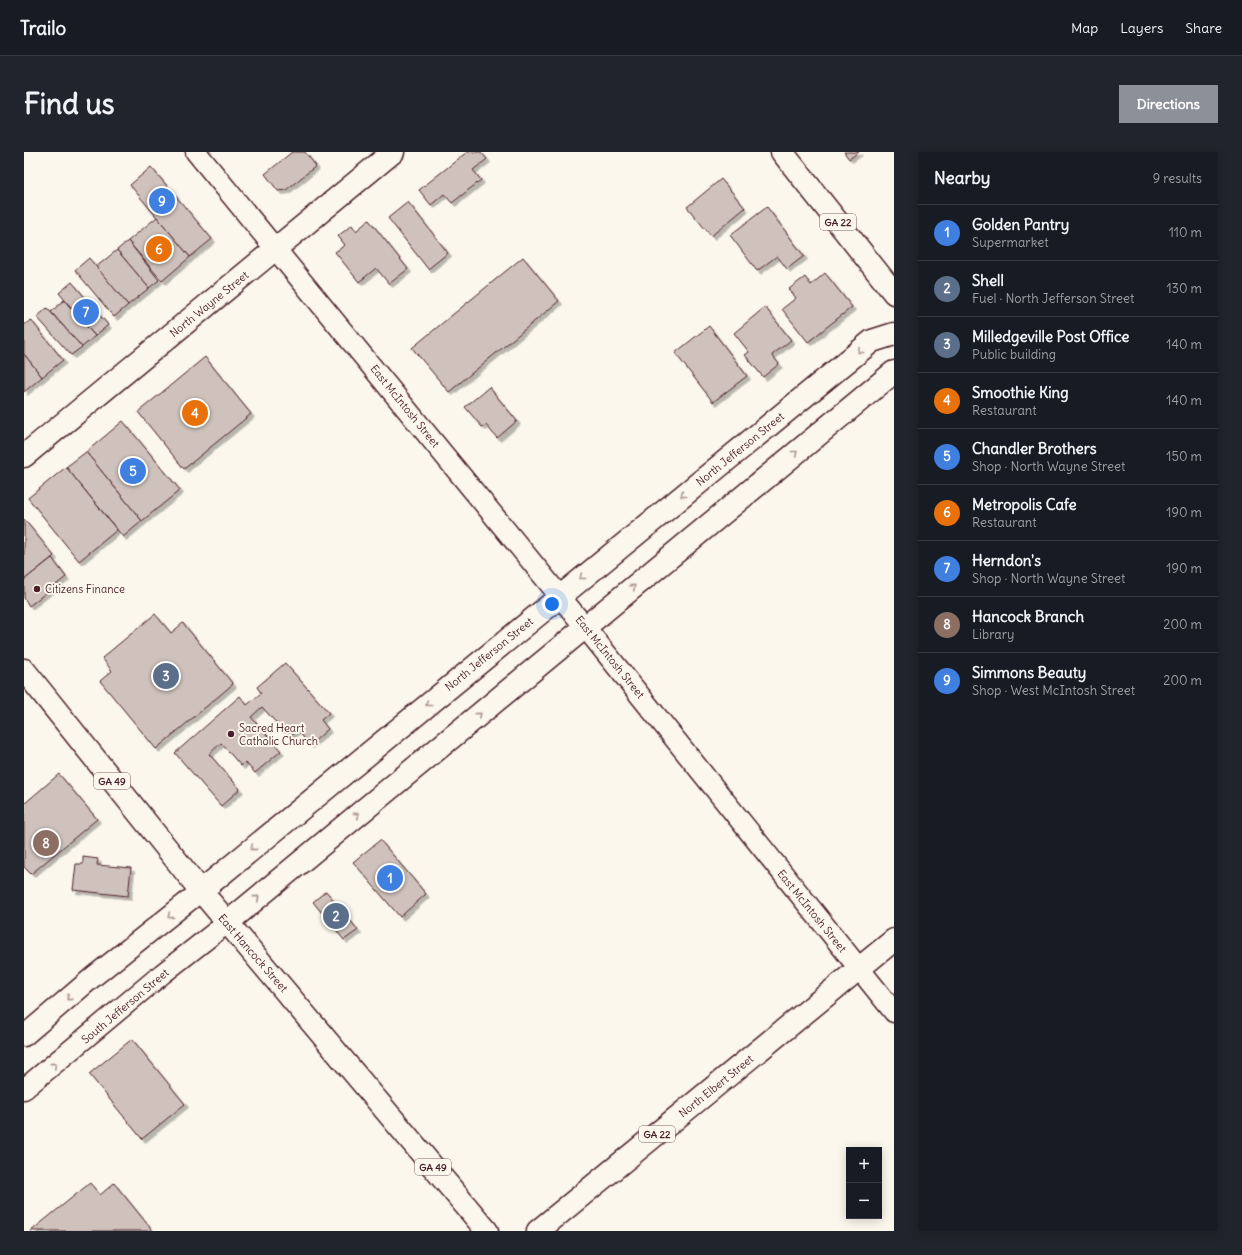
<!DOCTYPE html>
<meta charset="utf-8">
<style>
body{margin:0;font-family:Delius,sans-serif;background:#20242c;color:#f1f3f6}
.controls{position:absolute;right:12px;bottom:12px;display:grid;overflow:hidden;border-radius:0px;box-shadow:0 2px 10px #0003}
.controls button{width:36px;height:36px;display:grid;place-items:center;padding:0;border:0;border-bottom:1px solid #363941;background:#171b24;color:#f1f3f6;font:20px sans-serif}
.you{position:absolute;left:528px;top:452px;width:14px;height:14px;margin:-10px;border:3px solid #fff;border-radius:50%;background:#1a73e8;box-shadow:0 0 0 6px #1a73e833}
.badge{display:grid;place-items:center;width:26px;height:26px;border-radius:50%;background:#8c9099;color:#fff;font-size:13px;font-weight:700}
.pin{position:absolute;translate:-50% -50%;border:2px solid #fff;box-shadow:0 1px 4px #0006}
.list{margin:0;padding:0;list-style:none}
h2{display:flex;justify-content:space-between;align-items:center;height:52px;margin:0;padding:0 16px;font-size:17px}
h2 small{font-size:13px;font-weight:400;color:#9ea1a6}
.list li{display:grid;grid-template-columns:26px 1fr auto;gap:12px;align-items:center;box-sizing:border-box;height:56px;padding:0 16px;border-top:1px solid #363941}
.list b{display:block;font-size:15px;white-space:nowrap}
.list p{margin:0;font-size:13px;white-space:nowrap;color:#9ea1a6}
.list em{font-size:13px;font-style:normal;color:#9ea1a6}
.map{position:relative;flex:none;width:870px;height:1079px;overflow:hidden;border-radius:0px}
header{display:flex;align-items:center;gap:24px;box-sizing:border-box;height:56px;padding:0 20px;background:#171b24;border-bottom:1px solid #363941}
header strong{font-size:19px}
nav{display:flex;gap:22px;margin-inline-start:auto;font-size:14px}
.intro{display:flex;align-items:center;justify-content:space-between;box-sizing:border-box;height:96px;padding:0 24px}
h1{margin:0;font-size:28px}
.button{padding:10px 18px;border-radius:0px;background:#8c9099;color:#fff;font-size:14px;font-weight:700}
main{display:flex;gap:24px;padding:0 24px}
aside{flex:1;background:#171b24;border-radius:0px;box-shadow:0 2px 10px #0003}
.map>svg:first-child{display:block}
</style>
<header>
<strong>Trailo</strong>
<nav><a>Map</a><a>Layers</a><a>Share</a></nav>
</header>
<div class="intro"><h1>Find us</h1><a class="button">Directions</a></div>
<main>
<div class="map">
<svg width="870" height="1079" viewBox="0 0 870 1079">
<defs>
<filter id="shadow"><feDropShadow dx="3.5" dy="3.5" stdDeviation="0" flood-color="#0004"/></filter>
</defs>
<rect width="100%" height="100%" fill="#fbf7ec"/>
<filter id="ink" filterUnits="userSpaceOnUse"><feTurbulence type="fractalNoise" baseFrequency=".025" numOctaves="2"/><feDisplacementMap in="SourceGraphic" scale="8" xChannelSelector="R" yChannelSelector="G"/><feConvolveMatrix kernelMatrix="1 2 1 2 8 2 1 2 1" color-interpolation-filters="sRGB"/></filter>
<g filter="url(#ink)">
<g fill="#cfc2bc" stroke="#4a1f2b" filter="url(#shadow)">
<polygon points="268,0 281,0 292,14 262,38 254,39 241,22"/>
<polygon points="443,0 457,0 463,7 449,18 457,28 428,51 420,42 407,53 395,38"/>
<polygon points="820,0 835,0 825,7"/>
<polygon points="127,15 188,87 166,105 106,33"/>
<polygon points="697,27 721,56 687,84 663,55"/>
<polygon points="384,50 424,101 404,117 364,66"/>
<polygon points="743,55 780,104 763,117 753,104 733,119 706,83"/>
<polygon points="133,65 166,105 138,129 104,89"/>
<polygon points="345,68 384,117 365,132 352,116 335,130 311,100 321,93 314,84 328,73 332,79"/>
<polygon points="104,89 135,128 125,136 93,98"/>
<polygon points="93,98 125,136 104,153 72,115"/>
<polygon points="499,105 535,149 425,240 388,196"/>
<polygon points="65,106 104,153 90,165 51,118"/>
<polygon points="801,121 828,155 784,190 758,157 772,146 765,137 781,125 787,133"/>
<polygon points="48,130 84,173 71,184 35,141"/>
<polygon points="40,148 71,184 58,195 27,160"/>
<polygon points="741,155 767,188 748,203 755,212 739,225 721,203 725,200 710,181"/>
<polygon points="23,156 58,195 47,203 13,165"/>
<polygon points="7,168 39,208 18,225 0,202 0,173"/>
<polygon points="685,174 723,224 689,250 651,201"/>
<polygon points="0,202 18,225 0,240"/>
<polygon points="181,205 227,262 160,317 114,260"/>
<polygon points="465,235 493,269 473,286 462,273 458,275 441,255"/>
<polygon points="99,269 156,338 118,369 62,300"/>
<polygon points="62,300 118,369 99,385 42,315"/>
<polygon points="42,315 93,378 55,409 4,346"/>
<polygon points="0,367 30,404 0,428"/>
<polygon points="28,406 42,425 5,454 0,446 0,428"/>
<polygon points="131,462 147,481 159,471 209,532 132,597 76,529 88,519 78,506"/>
<polygon points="261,511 305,561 297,568 304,577 286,593 273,578 265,585 238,555 227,565 257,599 231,621 221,610 217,614 197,591 185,602 216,637 197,654 151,601 216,544 223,553 237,541 233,535"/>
<polygon points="35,622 73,667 7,722 0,715 0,652"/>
<polygon points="356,688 402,742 376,765 329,710"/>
<polygon points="59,705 74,707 73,713 107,716 104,744 49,738 52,712 59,712"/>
<polygon points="302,739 334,778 320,788 289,750"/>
<polygon points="108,887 161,952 118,987 65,922"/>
<polygon points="66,1031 76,1043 90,1031 129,1079 7,1079"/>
</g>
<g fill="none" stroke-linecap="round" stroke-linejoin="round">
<defs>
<g id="street">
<polyline points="172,0 561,475 870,860"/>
<polyline points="0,884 69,825 177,739"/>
<polyline points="0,937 138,822 203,771"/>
</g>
<g id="secondary">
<polyline points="0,304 369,0"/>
<polyline points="177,739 848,189 870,182"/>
<polyline points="203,771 870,220"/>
</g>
<g id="primary">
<polyline points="758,0 870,141"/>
<polyline points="0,518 177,739 463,1079"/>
<polyline points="514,1079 870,788"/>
</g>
</defs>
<use href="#street" stroke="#4a1f2b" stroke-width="23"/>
<use href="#secondary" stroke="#4a1f2b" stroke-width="25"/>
<use href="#primary" stroke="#4a1f2b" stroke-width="25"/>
<use href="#street" stroke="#fbf7ec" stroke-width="20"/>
<use href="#secondary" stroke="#fbf7ec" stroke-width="22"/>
<use href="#primary" stroke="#fbf7ec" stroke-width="22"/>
</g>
<defs><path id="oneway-chevron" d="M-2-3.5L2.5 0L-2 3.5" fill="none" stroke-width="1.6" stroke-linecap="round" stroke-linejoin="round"/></defs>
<g stroke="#ab9695">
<use href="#oneway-chevron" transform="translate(836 199) rotate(141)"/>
<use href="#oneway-chevron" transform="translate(771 301) rotate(-39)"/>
<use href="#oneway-chevron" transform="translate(659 343) rotate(141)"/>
<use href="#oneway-chevron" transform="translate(558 425) rotate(141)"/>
<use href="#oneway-chevron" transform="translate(609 435) rotate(-40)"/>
<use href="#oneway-chevron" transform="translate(404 552) rotate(141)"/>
<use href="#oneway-chevron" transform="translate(455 563) rotate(-40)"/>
<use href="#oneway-chevron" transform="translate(333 663) rotate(-40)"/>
<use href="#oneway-chevron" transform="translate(229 696) rotate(140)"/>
<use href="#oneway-chevron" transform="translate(233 746) rotate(-40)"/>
<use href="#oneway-chevron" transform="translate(146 764) rotate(141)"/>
<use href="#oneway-chevron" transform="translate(45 846) rotate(140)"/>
<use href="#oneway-chevron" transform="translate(30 913) rotate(-40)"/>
</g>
</g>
<g fill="#4a1f2b" stroke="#fbf7ec" stroke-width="1.5">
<circle cx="13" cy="437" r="4"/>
<circle cx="207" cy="582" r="4"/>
</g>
<g text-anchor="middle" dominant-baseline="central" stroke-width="4" stroke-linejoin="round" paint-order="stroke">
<g fill="#fbf7ec" stroke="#7f6065" stroke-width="1">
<rect x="796" y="62" width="36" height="16" rx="3"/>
<rect x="70" y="621" width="36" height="16" rx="3"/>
<rect x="615" y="974" width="36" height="16" rx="3"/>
<rect x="391" y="1007" width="36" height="16" rx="3"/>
</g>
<g font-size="10" font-weight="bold" fill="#4a1f2b">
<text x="814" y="70">GA 22</text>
<text x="88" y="629">GA 49</text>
<text x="633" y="982">GA 22</text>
<text x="409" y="1015">GA 49</text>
</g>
<g font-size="11" fill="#4a1f2b" stroke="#fbf7ec">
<text transform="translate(185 152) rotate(-39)">North Wayne Street</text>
<text transform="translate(381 254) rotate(51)">East McIntosh Street</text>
<text transform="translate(716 297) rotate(-39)">North Jefferson Street</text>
<text transform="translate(465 502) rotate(-39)">North Jefferson Street</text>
<text transform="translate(586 505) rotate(51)">East McIntosh Street</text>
<text transform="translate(788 759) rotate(51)">East McIntosh Street</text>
<text transform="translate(229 801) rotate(49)">East Hancock Street</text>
<text transform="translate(101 854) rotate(-40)">South Jefferson Street</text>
<text transform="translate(692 934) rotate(-39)">North Elbert Street</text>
</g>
<g font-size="11" fill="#4a1f2b" stroke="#fbf7ec" text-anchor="start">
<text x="21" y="437">Citizens Finance</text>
<text x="215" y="576">Sacred Heart<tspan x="215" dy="13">Catholic Church</tspan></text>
</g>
</g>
</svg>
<div class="controls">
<button>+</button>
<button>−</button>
</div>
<div class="you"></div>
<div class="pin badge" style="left:366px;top:726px;background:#3f7fe0">1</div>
<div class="pin badge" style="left:312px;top:764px;background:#5c6f8a">2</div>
<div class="pin badge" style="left:142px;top:524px;background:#5c6f8a">3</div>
<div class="pin badge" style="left:171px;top:261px;background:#e8710a">4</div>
<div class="pin badge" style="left:109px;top:319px;background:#3f7fe0">5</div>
<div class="pin badge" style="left:135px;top:97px;background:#e8710a">6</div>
<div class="pin badge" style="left:62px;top:160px;background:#3f7fe0">7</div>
<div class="pin badge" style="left:22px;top:691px;background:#8d6e63">8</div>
<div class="pin badge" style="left:138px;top:49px;background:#3f7fe0">9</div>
</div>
<aside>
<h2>Nearby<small>9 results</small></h2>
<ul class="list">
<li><span class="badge" style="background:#3f7fe0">1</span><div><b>Golden Pantry</b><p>Supermarket</p></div><em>110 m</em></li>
<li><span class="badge" style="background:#5c6f8a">2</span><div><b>Shell</b><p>Fuel · North Jefferson Street</p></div><em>130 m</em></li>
<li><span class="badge" style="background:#5c6f8a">3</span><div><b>Milledgeville Post Office</b><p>Public building</p></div><em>140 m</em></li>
<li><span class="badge" style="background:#e8710a">4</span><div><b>Smoothie King</b><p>Restaurant</p></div><em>140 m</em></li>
<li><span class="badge" style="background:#3f7fe0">5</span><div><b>Chandler Brothers</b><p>Shop · North Wayne Street</p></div><em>150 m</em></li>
<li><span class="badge" style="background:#e8710a">6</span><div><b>Metropolis Cafe</b><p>Restaurant</p></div><em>190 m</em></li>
<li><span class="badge" style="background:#3f7fe0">7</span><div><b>Herndon's</b><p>Shop · North Wayne Street</p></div><em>190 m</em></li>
<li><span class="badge" style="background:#8d6e63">8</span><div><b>Hancock Branch</b><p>Library</p></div><em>200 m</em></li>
<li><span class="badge" style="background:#3f7fe0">9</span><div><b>Simmons Beauty</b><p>Shop · West McIntosh Street</p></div><em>200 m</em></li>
</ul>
</aside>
</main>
